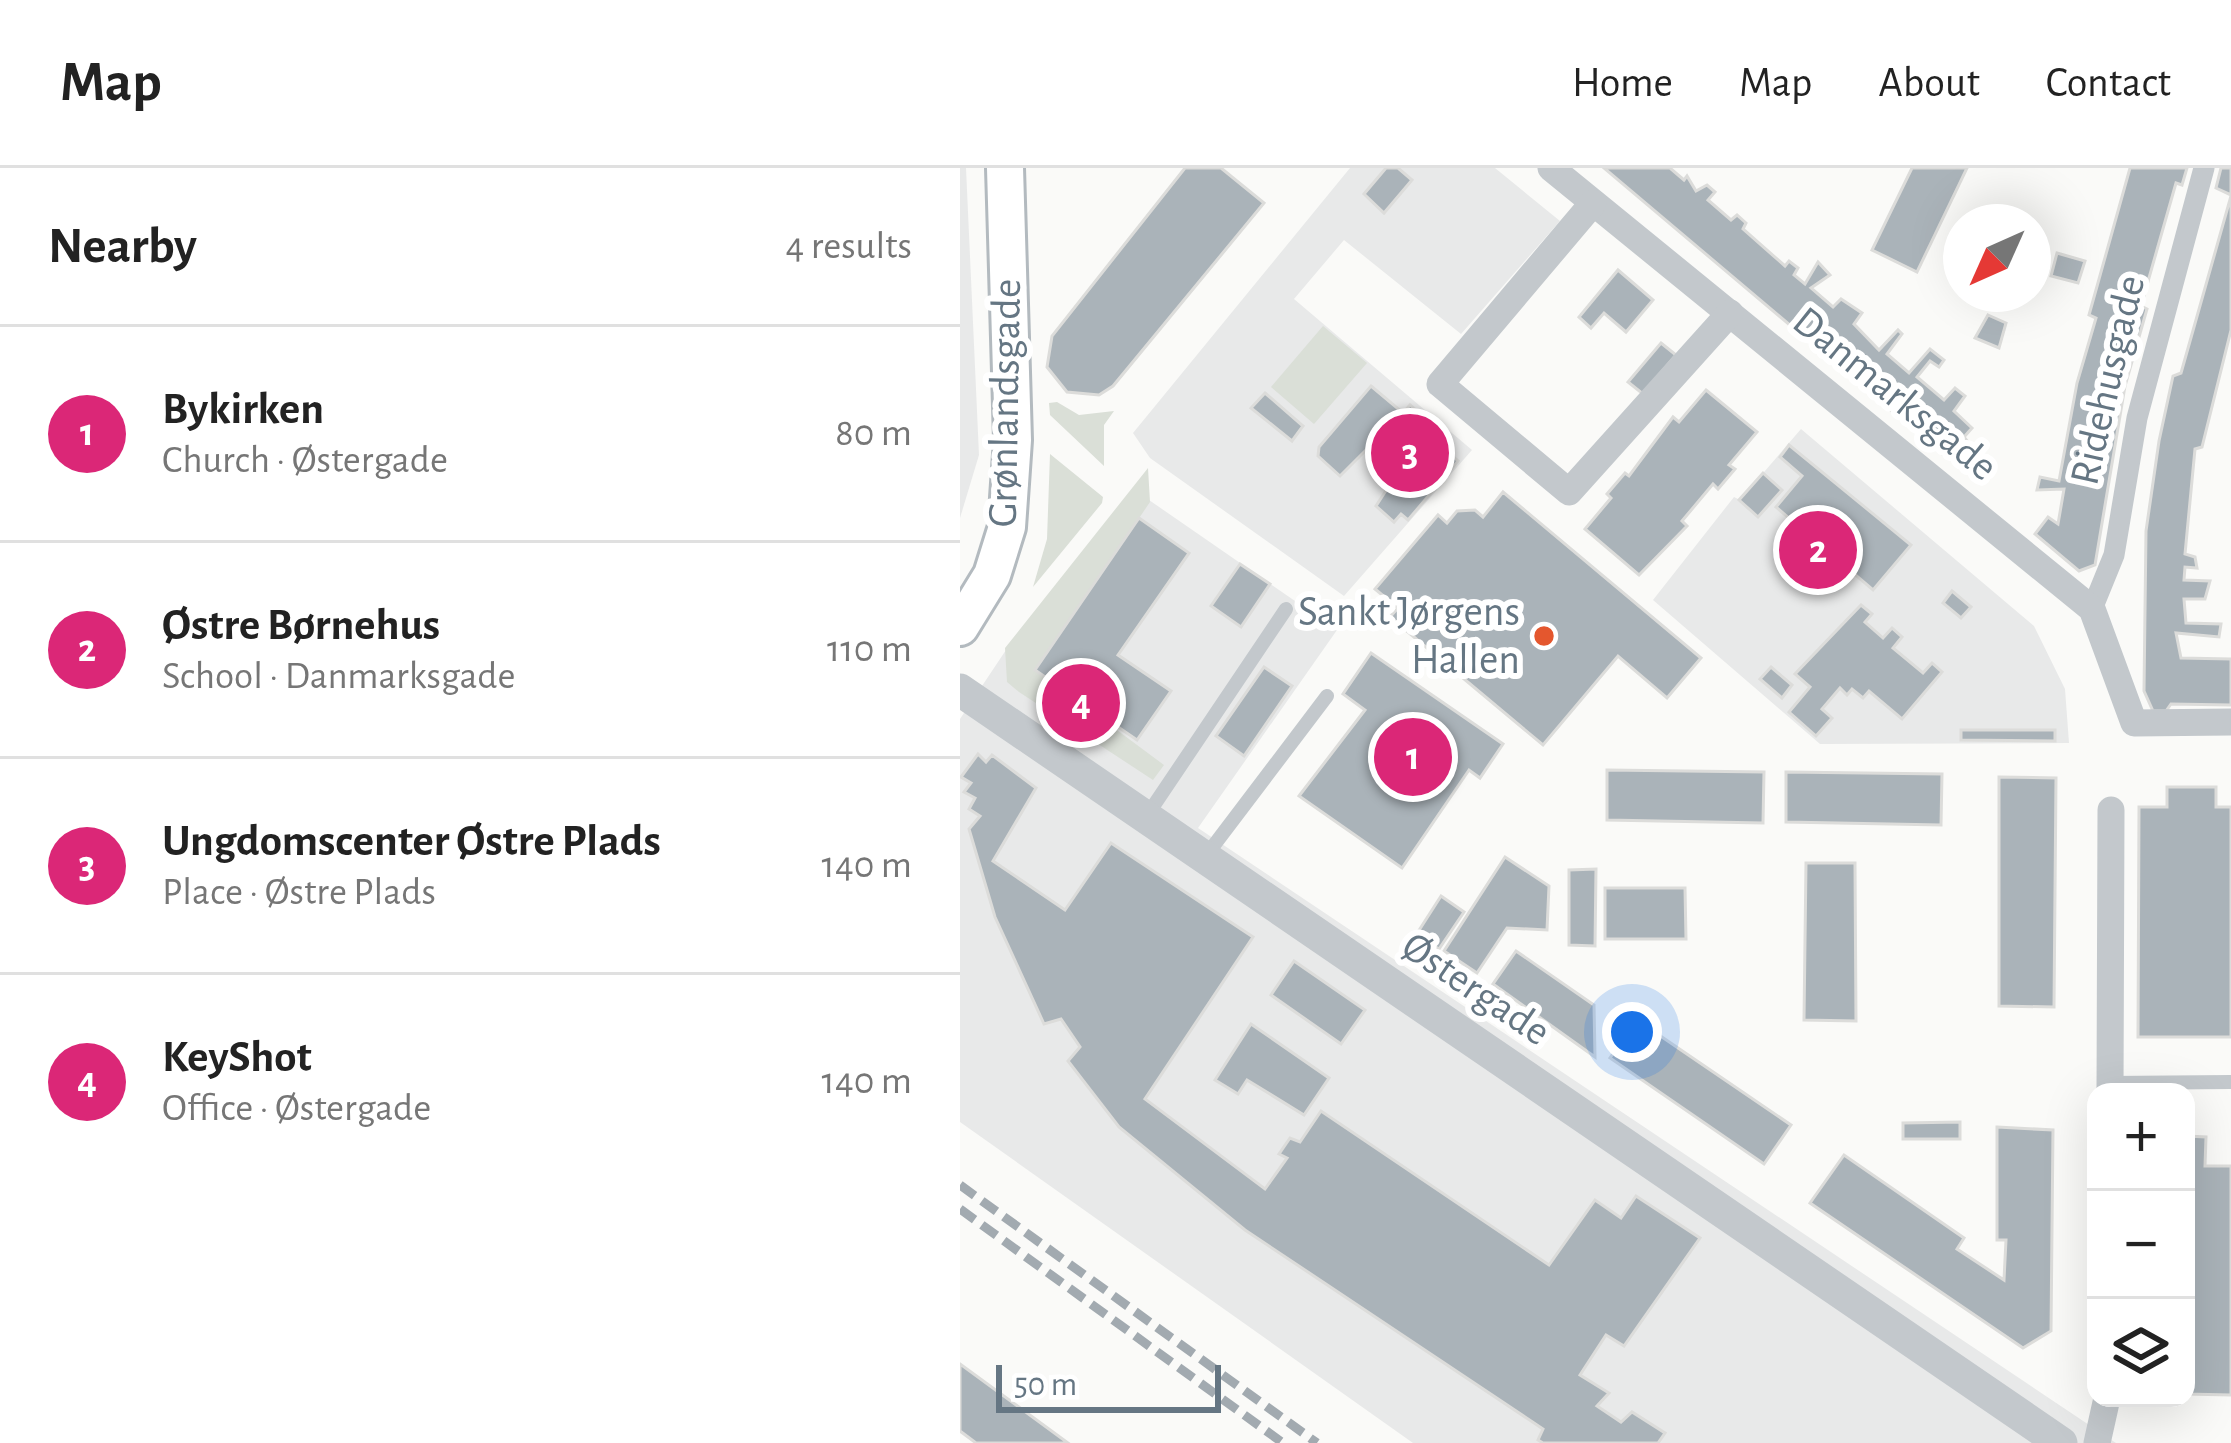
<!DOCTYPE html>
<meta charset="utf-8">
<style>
body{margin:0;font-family:"Alegreya Sans",sans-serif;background:#f6f6f6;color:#222}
.controls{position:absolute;right:36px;bottom:36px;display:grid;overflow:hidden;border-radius:24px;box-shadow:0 12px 48px #0002}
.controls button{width:108px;height:108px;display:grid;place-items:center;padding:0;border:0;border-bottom:3px solid #e0e0e0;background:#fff;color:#222;font:60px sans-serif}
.compass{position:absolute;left:983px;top:36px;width:108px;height:108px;border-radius:50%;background:#fff;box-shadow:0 12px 48px #0002;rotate:225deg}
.scale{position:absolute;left:36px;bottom:30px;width:225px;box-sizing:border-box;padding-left:12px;border:6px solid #657683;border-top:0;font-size:33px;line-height:42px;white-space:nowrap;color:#657683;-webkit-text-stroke:9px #fff;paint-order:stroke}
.you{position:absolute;left:672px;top:864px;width:42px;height:42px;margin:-30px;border:9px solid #fff;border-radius:50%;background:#1a73e8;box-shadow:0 0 0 18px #1a73e833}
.badge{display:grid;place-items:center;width:78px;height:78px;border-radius:50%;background:#db2777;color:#fff;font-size:39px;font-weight:700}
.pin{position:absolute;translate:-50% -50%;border:6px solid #fff;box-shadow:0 3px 12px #0006}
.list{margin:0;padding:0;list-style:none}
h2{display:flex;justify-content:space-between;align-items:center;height:156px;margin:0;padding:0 48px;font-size:51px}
h2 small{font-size:39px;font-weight:400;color:#767676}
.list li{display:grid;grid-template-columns:78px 1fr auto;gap:36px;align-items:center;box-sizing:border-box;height:216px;padding:0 48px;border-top:3px solid #e0e0e0}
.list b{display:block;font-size:45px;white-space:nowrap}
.list p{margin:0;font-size:39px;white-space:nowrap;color:#767676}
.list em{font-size:39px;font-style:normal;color:#767676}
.icon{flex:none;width:66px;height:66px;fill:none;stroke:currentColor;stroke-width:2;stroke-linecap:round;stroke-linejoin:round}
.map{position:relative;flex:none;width:1271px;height:1275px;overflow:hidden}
header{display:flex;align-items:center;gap:72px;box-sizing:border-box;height:168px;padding:0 60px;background:#fff;border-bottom:3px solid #e0e0e0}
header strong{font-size:57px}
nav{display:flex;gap:66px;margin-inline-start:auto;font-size:42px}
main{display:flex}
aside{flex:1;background:#fff}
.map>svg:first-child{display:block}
</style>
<header>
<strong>Map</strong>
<nav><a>Home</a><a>Map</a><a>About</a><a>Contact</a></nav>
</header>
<main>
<aside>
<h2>Nearby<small>4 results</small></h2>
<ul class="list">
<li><span class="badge">1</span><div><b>Bykirken</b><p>Church · Østergade</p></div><em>80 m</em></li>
<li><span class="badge">2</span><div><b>Østre Børnehus</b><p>School · Danmarksgade</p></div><em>110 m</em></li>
<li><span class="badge">3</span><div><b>Ungdomscenter Østre Plads</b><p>Place · Østre Plads</p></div><em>140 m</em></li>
<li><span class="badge">4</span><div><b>KeyShot</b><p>Office · Østergade</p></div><em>140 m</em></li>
</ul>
</aside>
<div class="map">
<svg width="1271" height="1275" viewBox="0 0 1271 1275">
<rect width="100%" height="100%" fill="#fafaf8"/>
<g fill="#e8e9e9">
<polygon points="0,0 6,0 19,287 0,350"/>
<polygon points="390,0 535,0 600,53 501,166 384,72 334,131 512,282 384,428 190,290 173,265"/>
<polygon points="841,261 1074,458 1105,521 1109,575 860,576 693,432 774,329 780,332"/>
<polygon points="176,323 377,462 238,660 1156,1275 453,1275 0,954 0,551 54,470"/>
</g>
<g fill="#dadfd7">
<polygon points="363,158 407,195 354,256 311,219"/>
<polygon points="97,234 119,247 154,243 144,257 144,298 90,247 89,235"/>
<polygon points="90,286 143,329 142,335 73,419 87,371"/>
<polygon points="188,300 190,334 76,502 204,597 193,612 59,524 47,514 45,480"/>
</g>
<g fill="#aab3b9" stroke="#dcdcda" stroke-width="3">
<polygon points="225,0 261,0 304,35 153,218 139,227 107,224 87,199 92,168"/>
<polygon points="426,0 438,0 452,12 424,45 404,26"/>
<polygon points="644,0 710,0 724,12 727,8 736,23 747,17 755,24 748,32 771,52 777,47 786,55 783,61 825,98 829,93 838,100 834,107 845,116 858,94 870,107 851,120 873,139 881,131 902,145 894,156 919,182 938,162 942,166 927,186 949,205 970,181 984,192 979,199 970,193 957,209 984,232 995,220 1005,228 994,243 1012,260 1004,269 1008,274 995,289 986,289"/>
<polygon points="952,0 1007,0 957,104 912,82"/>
<polygon points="1170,0 1227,0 1222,17 1216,15 1181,138 1187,141 1165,218 1135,397 1119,403 1075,366 1088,349 1098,356 1104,321 1077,322 1080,309 1099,313 1117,215 1136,150 1129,147"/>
<polygon points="1261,0 1271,0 1271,27 1256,20"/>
<polygon points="1271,28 1271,162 1242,279 1235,281 1225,386 1235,389 1237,400 1225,399 1224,412 1250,413 1245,431 1224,431 1226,455 1261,456 1259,469 1216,465 1221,490 1271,491 1271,537 1211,536 1206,543 1193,543 1184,523 1186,363 1199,273 1213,208 1221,205"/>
<polygon points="1097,85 1125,93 1118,115 1091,108"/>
<polygon points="658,102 693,132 666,164 644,145 631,160 619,149"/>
<polygon points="1028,147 1046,155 1039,180 1015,170"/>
<polygon points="701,175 716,187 683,226 668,214"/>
<polygon points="411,218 443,245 450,237 468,253 462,261 498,293 448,352 441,346 434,354 416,338 436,307 406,282 380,308 358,288 359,279"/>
<polygon points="746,222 797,264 769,297 775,301 758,321 753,316 722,353 727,358 679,407 625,361 651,330 647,326 665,305 669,308 713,249 719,254"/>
<polygon points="305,225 343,258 332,273 291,240"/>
<polygon points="829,277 951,377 913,422 816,339 842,308 820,289"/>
<polygon points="803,305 822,322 798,349 779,332"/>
<polygon points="543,324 741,490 707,530 658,488 583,577 430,449 438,440 415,421 478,347 487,355 497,343 515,342 523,349"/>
<polygon points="179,350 229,385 158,487 211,523 177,572 75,502"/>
<polygon points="280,396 310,416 281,459 251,438"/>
<polygon points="992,423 1011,439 1001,450 983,435"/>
<polygon points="901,437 912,446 905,454 923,470 932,460 942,469 933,480 963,505 972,495 982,504 942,551 909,523 903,530 892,521 887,527 880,520 862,541 872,550 856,568 829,544 850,519 835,506"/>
<polygon points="411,485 543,576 520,610 509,602 442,700 339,628 405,542 383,526"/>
<polygon points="304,499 332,518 284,588 256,568"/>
<polygon points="811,499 832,517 822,530 800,511"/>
<polygon points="1001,562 1095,562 1095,573 1001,572"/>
<polygon points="18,586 26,594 32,587 76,620 33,693 105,742 151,675 293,769 185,931 305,1021 327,990 319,986 330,970 340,974 361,943 589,1097 635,1032 661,1050 676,1028 740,1070 664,1178 646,1167 620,1207 649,1225 637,1238 661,1254 672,1244 705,1265 698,1275 583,1275 578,1272 583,1261 285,1062 159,959 108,893 120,879 101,851 84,856 35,749 9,661 20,648 9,641 15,630 4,624 11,615 1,609"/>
<polygon points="647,602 804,604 803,655 647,652"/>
<polygon points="826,604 982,606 981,657 826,654"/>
<polygon points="1039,609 1096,610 1094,839 1039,838"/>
<polygon points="1207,619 1256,619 1256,639 1271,639 1271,869 1178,869 1179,639 1207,639"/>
<polygon points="545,689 589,718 587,762 547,760 517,805 484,783"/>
<polygon points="846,695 895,695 896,853 844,852"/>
<polygon points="636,701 635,778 609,777 609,702"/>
<polygon points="645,720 725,720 726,771 645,771"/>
<polygon points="481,728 504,744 479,781 456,767"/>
<polygon points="556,783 634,837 635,889 533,816"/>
<polygon points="334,793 405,842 381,876 311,827"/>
<polygon points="677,852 831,957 804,996 650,890"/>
<polygon points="291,856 369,910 344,947 287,912 278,926 255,912"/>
<polygon points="1000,954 1000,971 943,971 943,955"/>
<polygon points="1037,959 1093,962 1091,1163 1063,1180 850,1035 884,987 1004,1070 997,1081 1044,1112 1046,1072 1037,1072"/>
<polygon points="1226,968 1246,969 1245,998 1271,998 1271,1227 1226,1226"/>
<polygon points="0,1196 108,1275 16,1275 0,1263"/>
</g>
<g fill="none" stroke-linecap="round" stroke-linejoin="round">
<defs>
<polyline id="secondary" points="0,459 32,407 47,359 53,272 45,0"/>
</defs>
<use href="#secondary" stroke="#b3babf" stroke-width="42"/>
<g stroke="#c3c8cc" stroke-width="14">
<polyline points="186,649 326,441"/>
<polyline points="245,689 367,528"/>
<polyline points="1150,915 1271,914"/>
</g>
<polyline stroke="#c3c8cc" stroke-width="21" points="1132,441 1154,387 1177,250 1244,0"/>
<g stroke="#c3c8cc" stroke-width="27">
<polyline points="591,0 1132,441 1174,555 1271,554"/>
<polyline points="633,35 480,216 609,324 770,145"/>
<polyline points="1150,924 1151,642"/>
<polyline points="1137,1275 1147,1230"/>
</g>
<polyline stroke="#c3c8cc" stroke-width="33" points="0,522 1101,1275"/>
<use href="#secondary" stroke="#fff" stroke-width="36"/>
<g stroke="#a2aab0" stroke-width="9" stroke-dasharray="18 9" stroke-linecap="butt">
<polyline points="0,1017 357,1275"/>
<polyline points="0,1041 323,1275"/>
</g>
</g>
<circle fill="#e4572e" stroke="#fff" stroke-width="4.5" cx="584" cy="468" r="12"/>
<g text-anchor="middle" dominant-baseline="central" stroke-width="12" stroke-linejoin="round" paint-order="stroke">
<g font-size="42" fill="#657683" stroke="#fff">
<text transform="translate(1148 212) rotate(-77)">Ridehusgade</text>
<text transform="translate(935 226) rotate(39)">Danmarksgade</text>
<text transform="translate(45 235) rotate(-89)">Grønlandsgade</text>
<text transform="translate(516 821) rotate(34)">Østergade</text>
</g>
<g font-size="42" fill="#657683" stroke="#fff" text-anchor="end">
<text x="560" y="444">Sankt Jørgens<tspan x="560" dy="48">Hallen</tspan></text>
</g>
</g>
</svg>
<div class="controls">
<button>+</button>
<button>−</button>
<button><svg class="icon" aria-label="layers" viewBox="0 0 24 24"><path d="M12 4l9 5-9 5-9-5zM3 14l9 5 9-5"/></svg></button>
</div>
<svg class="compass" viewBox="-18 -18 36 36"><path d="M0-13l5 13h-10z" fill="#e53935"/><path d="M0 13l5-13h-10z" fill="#767676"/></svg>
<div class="scale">50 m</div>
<div class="you"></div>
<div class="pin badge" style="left:453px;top:589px">1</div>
<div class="pin badge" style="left:858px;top:382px">2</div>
<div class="pin badge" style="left:450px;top:285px">3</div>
<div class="pin badge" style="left:121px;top:535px">4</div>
</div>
</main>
